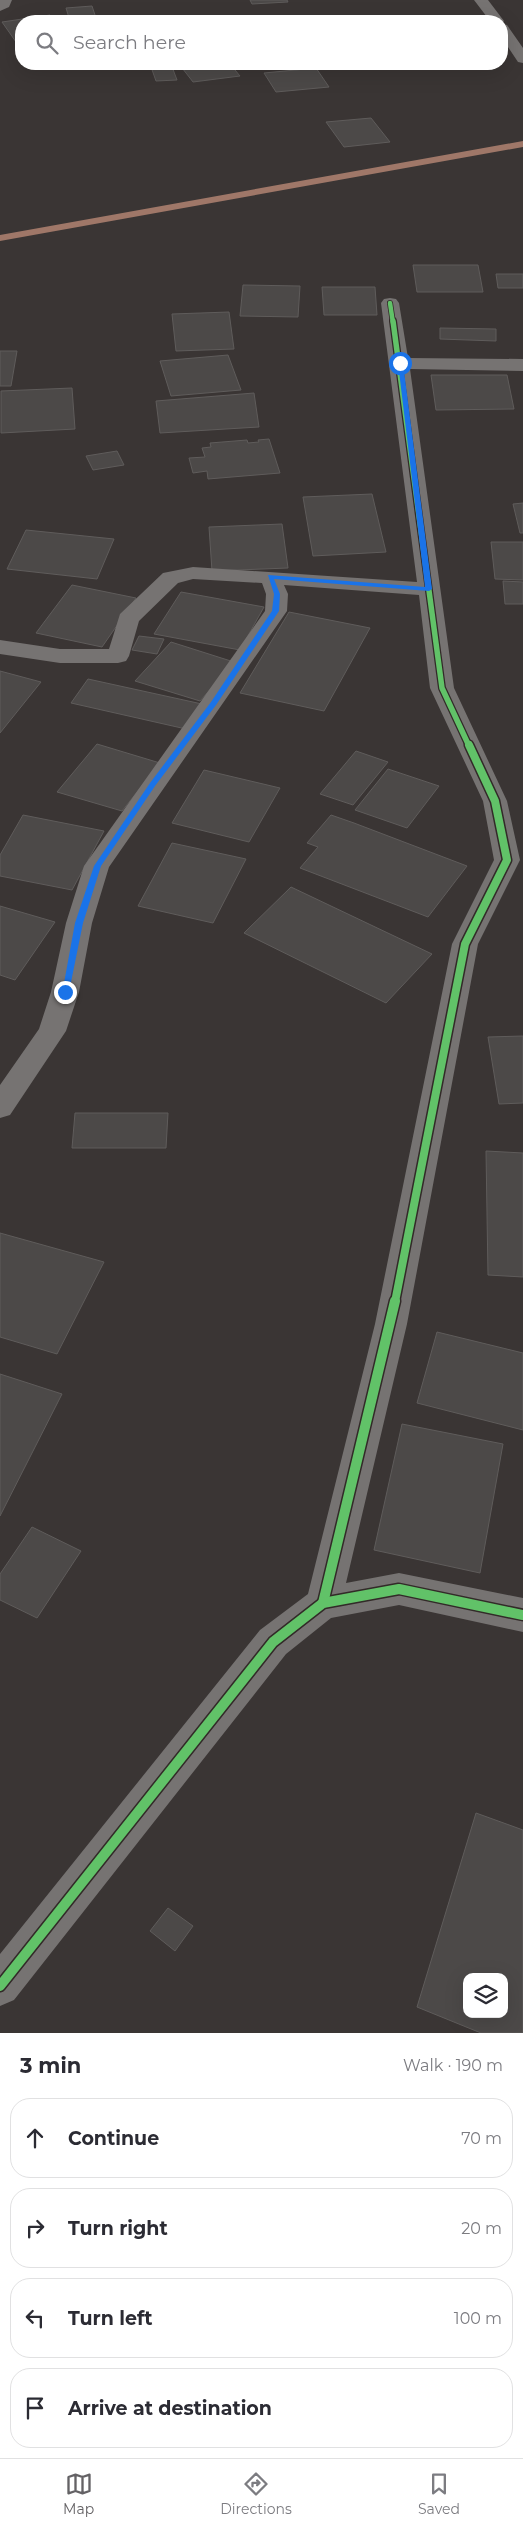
<!DOCTYPE html>
<meta charset="utf-8">
<style>
body{margin:0;font-family:Montserrat,sans-serif;background:#f7f7f7;color:#2b2b33}
.controls{position:absolute;right:15px;bottom:15px;display:grid;overflow:hidden;border-radius:10px;box-shadow:0 5px 20px #0002}
.controls button{width:45px;height:45px;display:grid;place-items:center;padding:0;border:0;border-bottom:1px solid #e1e1e2;background:#fff;color:#2b2b33;font:25px sans-serif}
.stop{position:absolute;width:15px;height:15px;margin:-11px;border:4px solid #1a73e8;border-radius:50%;background:#fff}
.stop.end{background:#1a73e8;border-color:#fff;box-shadow:0 1px 5px #0008}
.list{margin:0;padding:0;list-style:none}
h2{display:flex;justify-content:space-between;align-items:center;height:65px;margin:0;padding:0 20px;font-size:21px}
h2 small{font-size:16px;font-weight:400;color:#7c7c81}
.list li{display:grid;grid-template-columns:32px 1fr auto;gap:15px;align-items:center;box-sizing:border-box;height:80px;margin:0 10px 10px;padding:0 10px;border:1px solid #e1e1e2;border-radius:20px}
.list b{display:block;font-size:19px;white-space:nowrap}
.list em{font-size:16px;font-style:normal;color:#7c7c81}
.icon{flex:none;width:28px;height:28px;fill:none;stroke:currentColor;stroke-width:2;stroke-linecap:round;stroke-linejoin:round}
.map{position:relative;flex:none;width:523px;height:2033px;overflow:hidden}
.search{position:absolute;background:#fff;box-shadow:0 5px 20px #0002;left:15px;right:15px;top:15px;height:55px;display:flex;align-items:center;gap:12px;box-sizing:border-box;padding:0 18px;border-radius:20px;color:#7c7c81;font-size:19px}
.sheet{height:425px;background:#fff}
nav{display:flex;justify-content:space-around;align-items:center;box-sizing:border-box;height:70px;border-top:1px solid #e1e1e2;background:#fff;font-size:14px;color:#7c7c81}
nav a{display:grid;justify-items:center;gap:2px}
nav .on{color:#646265}
.map>svg:first-child{display:block}
</style>
<div class="map">
<svg width="523" height="2033" viewBox="0 0 523 2033">
<rect width="100%" height="100%" fill="#3a3534"/>
<g fill="none" stroke-linecap="round" stroke-linejoin="round">
<polygon fill="#9f7768" fill-rule="evenodd" points="523,141 523,147 0,241 0,235"/>
</g>
<g fill="#4c4948" stroke="#5f5c5b" fill-rule="evenodd">
<polygon points="250,0 287,0 288,2 252,4"/>
<polygon points="92,6 97,21 70,21 66,8"/>
<polygon points="50,15 54,21 21,21 21,41 16,42 2,22"/>
<polygon points="228,18 277,19 277,21 228,21"/>
<rect x="365" y="18" width="53" height="3"/>
<polygon points="150,64 171,64 177,80 156,81"/>
<polygon points="179,64 230,64 240,76 193,82"/>
<polygon points="316,68 329,87 276,92 264,73"/>
<polygon points="371,118 390,142 344,147 326,122"/>
<polygon points="413,265 478,265 483,292 417,292"/>
<polygon points="496,274 523,274 523,288 498,288"/>
<polygon points="243,285 300,286 298,317 240,316"/>
<polygon points="322,287 375,287 377,315 324,315"/>
<polygon points="229,312 234,349 176,351 172,314"/>
<polygon points="440,328 496,329 496,341 440,339"/>
<polygon points="0,351 17,351 11,386 0,386"/>
<polygon points="228,355 241,390 171,396 160,361"/>
<polygon points="431,375 507,375 514,409 436,410"/>
<polygon points="72,388 75,429 1,433 1,391"/>
<polygon points="254,393 259,427 160,433 156,401"/>
<polygon points="269,439 280,473 208,479 207,471 193,473 189,458 205,457 202,448 211,447 210,443 247,440 248,443 259,442 258,440"/>
<polygon points="117,451 124,465 93,470 86,456"/>
<polygon points="372,494 386,552 313,556 303,497"/>
<polygon points="523,503 523,533 520,533 513,504"/>
<polygon points="282,524 288,568 212,571 209,527"/>
<polygon points="26,530 114,539 97,579 7,569"/>
<polygon points="491,542 523,542 523,580 495,579"/>
<polygon points="503,581 523,582 523,604 505,604"/>
<polygon points="72,585 136,598 102,647 36,633"/>
<polygon points="181,592 264,607 240,650 154,634"/>
<polygon points="289,612 370,628 324,711 240,693"/>
<polygon points="139,636 164,639 157,654 132,650"/>
<polygon points="171,642 234,662 200,701 135,681"/>
<polygon points="0,671 41,682 0,733"/>
<polygon points="88,679 202,704 186,729 71,703"/>
<polygon points="97,744 160,763 122,811 57,792"/>
<polygon points="356,751 388,762 353,805 320,794"/>
<polygon points="388,769 439,786 407,828 355,810"/>
<polygon points="204,770 280,788 249,842 172,823"/>
<polygon points="23,815 104,831 72,890 0,876 0,855"/>
<polygon points="331,815 354,823 467,866 428,917 300,868 318,847 307,843"/>
<polygon points="172,843 246,859 213,923 138,906"/>
<polygon points="291,887 432,954 386,1003 244,933"/>
<polygon points="0,906 55,922 15,980 0,975"/>
<polygon points="523,1036 523,1103 499,1104 488,1037"/>
<polygon points="75,1113 168,1113 166,1148 72,1148"/>
<polygon points="486,1151 523,1153 523,1277 488,1275"/>
<polygon points="0,1233 104,1262 57,1354 0,1337"/>
<polygon points="437,1332 523,1353 523,1430 417,1403"/>
<polygon points="0,1374 62,1394 0,1516"/>
<polygon points="402,1424 503,1444 480,1573 374,1550"/>
<polygon points="32,1527 81,1551 37,1618 0,1600 0,1574"/>
<path d="M 476,1813 L 523,1830 L 523,2033 L 481,2033 L 417,2007 ZM 467,1977 L 504,1977 L 504,2014 L 467,2014 Z"/>
<polygon points="168,1908 193,1926 175,1951 150,1931"/>
</g>
<g fill="none" stroke-linecap="round" stroke-linejoin="round">
<g fill="#767372" fill-rule="evenodd">
<polygon points="0,0 12,0 9,7 0,11"/>
<polygon points="474,0 488,0 504,21 502,24 507,25 523,48 523,63 518,62 502,38 502,21 490,21"/>
<polygon points="390,298 396,299 399,303 408,358 523,359 523,371 410,369 454,688 507,801 520,860 478,944 407,1324 346,1583 399,1573 523,1598 523,1632 399,1605 331,1618 286,1654 14,2000 0,2006 0,1954 260,1630 308,1594 375,1324 452,944 494,860 483,801 430,688 419,595 284,585 288,594 287,611 109,867 92,923 79,992 66,1031 10,1115 0,1118 0,1085 39,1029 51,992 66,923 84,866 265,611 266,594 262,583 193,579 178,583 139,621 129,656 126,661 118,663 60,663 0,654 0,640 60,649 109,649 120,614 163,573 193,567 417,582 381,303 384,299"/>
</g>
<defs>
<polyline id="cycleway-far3" points="390,303 393,323"/>
<polyline id="cycleway-far2" points="393,321 442,688 469,746"/>
<polyline id="cycleway-far1" points="395,1302 465,944 507,860 495,801 469,745"/>
<g id="cycleway">
<polyline points="323,1603 395,1301"/>
<polyline points="0,1986 273,1642 323,1603 399,1589 523,1615"/>
</g>
</defs>
<use href="#cycleway-far3" stroke="#322a28" stroke-width="6"/>
<use href="#cycleway-far2" stroke="#322a28" stroke-width="8"/>
<use href="#cycleway-far1" stroke="#322a28" stroke-width="11"/>
<use href="#cycleway" stroke="#322a28" stroke-width="13"/>
<use href="#cycleway-far3" stroke="#61c268" stroke-width="4.5"/>
<use href="#cycleway-far2" stroke="#61c268" stroke-width="5.5"/>
<use href="#cycleway-far1" stroke="#61c268" stroke-width="8"/>
<use href="#cycleway" stroke="#61c268" stroke-width="10"/>
</g>
<polygon fill="#1a73e8" points="400,362 403,363 432,589 429,591 274,579 280,594 279,611 216,705 155,786 101,866 83,923 69,992 62,994 75,923 94,866 150,783 211,702 272,611 274,594 268,575 425,587 398,363"/>
</svg>
<div class="controls">
<button><svg class="icon" aria-label="layers" viewBox="0 0 24 24"><path d="M12 4l9 5-9 5-9-5zM3 14l9 5 9-5"/></svg></button>
</div>
<div class="stop" style="left:400px;top:363px"></div>
<div class="stop end" style="left:65px;top:992px"></div>
<div class="search"><svg class="icon" aria-label="search" viewBox="0 0 24 24"><circle cx="10" cy="10" r="6"/><path d="M15 15l6 6"/></svg>Search here</div>
</div>
<section class="sheet">
<h2>3 min<small>Walk · 190 m</small></h2>
<ul class="list">
<li><svg class="icon" aria-label="ahead" viewBox="0 0 24 24"><path d="M12 20V5M6 11l6-6 6 6"/></svg><div><b>Continue</b></div><em>70 m</em></li>
<li><svg class="icon" aria-label="right" viewBox="0 0 24 24"><path d="M7 20v-9h11M14 6l5 5-5 5"/></svg><div><b>Turn right</b></div><em>20 m</em></li>
<li><svg class="icon" aria-label="left" viewBox="0 0 24 24"><path d="M17 20v-9H6M10 6l-5 5 5 5"/></svg><div><b>Turn left</b></div><em>100 m</em></li>
<li><svg class="icon" aria-label="arrive" viewBox="0 0 24 24"><path d="M6 21V4h12l-3 4 3 4H6"/></svg><div><b>Arrive at destination</b></div></li>
</ul>
</section>
<nav>
<a class="on"><svg class="icon" aria-label="map" viewBox="0 0 24 24"><path d="M3 6l6-2 6 2 6-2v14l-6 2-6-2-6 2zM9 4v14M15 6v14"/></svg>Map</a>
<a><svg class="icon" aria-label="directions" viewBox="0 0 24 24"><path d="M12 3l9 9-9 9-9-9zM9 14v-3h6M13 9l2 2-2 2"/></svg>Directions</a>
<a><svg class="icon" aria-label="saved" viewBox="0 0 24 24"><path d="M7 4h10v16l-5-4-5 4z"/></svg>Saved</a>
</nav>
